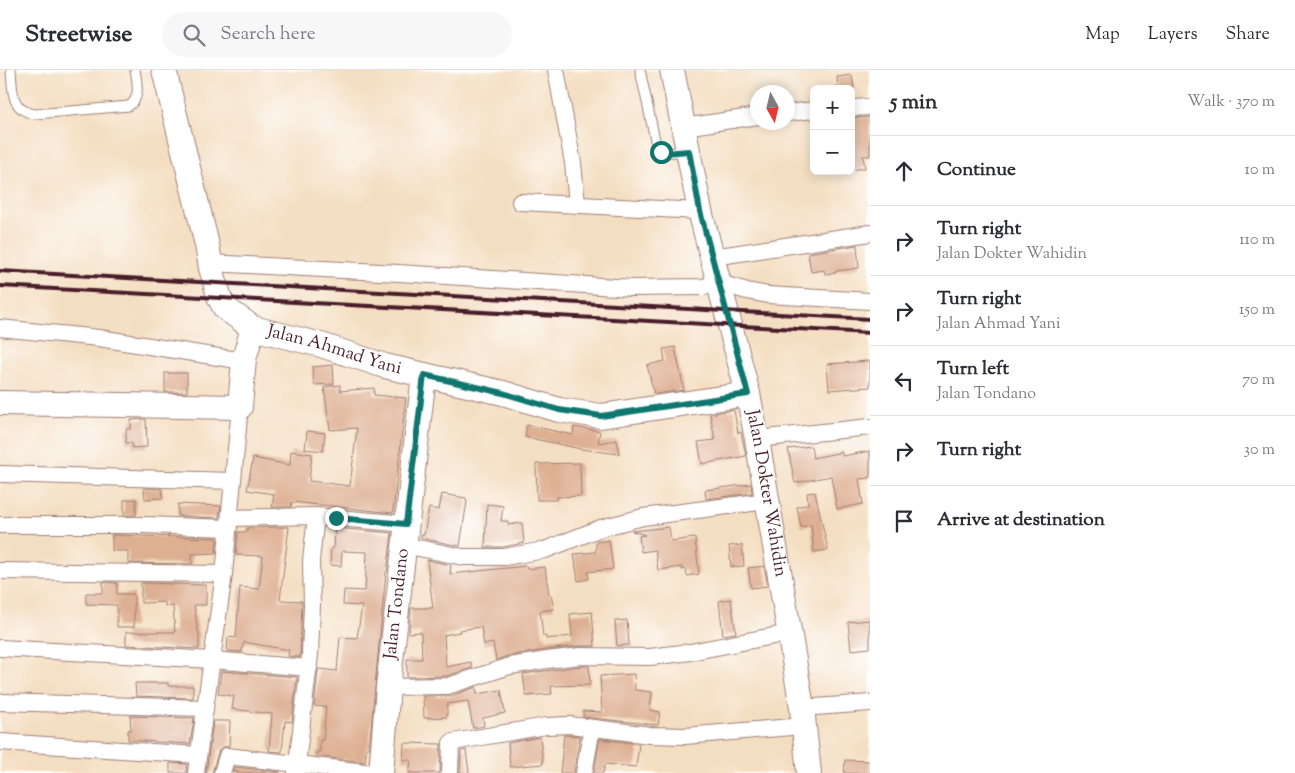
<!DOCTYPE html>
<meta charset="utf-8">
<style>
body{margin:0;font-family:"Sorts Mill Goudy",serif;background:#f7f7f7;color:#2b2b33}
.controls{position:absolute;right:15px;top:15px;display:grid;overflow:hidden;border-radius:8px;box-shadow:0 2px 12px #0003}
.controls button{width:45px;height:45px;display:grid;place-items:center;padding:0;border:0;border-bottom:1px solid #e1e1e2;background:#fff;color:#2b2b33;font:25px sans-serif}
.compass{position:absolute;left:750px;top:15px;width:45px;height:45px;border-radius:50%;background:#fff;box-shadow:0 2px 12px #0003;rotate:172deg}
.stop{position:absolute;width:15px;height:15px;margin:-11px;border:4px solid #0f766e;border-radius:50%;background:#fff}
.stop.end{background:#0f766e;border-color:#fff;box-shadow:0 1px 5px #0008}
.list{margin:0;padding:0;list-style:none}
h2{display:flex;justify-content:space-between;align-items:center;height:65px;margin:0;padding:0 20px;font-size:21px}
h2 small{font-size:16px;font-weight:400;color:#7c7c81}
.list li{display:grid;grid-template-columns:32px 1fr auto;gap:15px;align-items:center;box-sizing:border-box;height:70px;padding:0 20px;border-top:1px solid #e1e1e2}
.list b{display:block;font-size:19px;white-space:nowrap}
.list p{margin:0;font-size:16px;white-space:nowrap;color:#7c7c81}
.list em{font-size:16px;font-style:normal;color:#7c7c81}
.icon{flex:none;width:28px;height:28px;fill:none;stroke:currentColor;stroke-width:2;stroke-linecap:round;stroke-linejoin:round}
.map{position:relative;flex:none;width:870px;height:703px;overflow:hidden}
header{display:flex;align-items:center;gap:30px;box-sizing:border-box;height:70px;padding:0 25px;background:#fff;border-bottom:1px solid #e1e1e2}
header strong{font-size:24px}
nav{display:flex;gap:28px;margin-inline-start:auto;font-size:18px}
.search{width:350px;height:45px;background:#f7f7f7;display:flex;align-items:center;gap:12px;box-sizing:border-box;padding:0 18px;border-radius:28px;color:#7c7c81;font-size:19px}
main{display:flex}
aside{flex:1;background:#fff}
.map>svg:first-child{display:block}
</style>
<header>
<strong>Streetwise</strong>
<div class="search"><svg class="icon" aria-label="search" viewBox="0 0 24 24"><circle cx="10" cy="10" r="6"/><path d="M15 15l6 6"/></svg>Search here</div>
<nav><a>Map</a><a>Layers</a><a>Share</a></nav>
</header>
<main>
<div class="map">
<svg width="870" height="703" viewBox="0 0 870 703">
<rect width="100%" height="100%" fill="#fff"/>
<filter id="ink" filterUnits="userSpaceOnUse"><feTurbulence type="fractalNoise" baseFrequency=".02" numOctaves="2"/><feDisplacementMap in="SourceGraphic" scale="10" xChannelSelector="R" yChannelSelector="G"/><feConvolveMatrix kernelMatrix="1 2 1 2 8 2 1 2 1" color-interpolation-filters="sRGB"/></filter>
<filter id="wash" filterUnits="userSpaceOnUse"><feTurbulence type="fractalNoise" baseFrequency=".0096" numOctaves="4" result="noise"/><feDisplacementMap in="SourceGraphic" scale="20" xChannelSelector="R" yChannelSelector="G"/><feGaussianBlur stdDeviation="1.12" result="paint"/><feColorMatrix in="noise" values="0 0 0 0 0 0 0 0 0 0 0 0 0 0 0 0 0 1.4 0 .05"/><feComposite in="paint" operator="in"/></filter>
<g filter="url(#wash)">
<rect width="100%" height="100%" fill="#f4dec1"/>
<g id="blocks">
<g fill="#deb093">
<polygon points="852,5 854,19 838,19 837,7"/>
<polygon points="870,47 870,86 863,86 865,98 851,100 851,48"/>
<polygon points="857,175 859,198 836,201 836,203 825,204 824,200 811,202 808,183"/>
<polygon points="675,277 684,320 654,324 647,295 665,291 663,279"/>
<polygon points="870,291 870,317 829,320 827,294"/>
<polygon points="333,295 334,314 314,315 312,297"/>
<rect x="165" y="303" width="22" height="19"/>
<polygon points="340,315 340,321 374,318 374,325 406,328 393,443 292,432 291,437 272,437 274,424 247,420 253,388 290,395 291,381 312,384 309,411 350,416 357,358 330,360 324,317"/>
<polygon points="734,340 738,363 741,362 746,386 702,394 698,372 715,370 710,344"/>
<polygon points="146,349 147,377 132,378 132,373 126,373 126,359 131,359 131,350"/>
<polygon points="527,355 573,365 574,357 600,361 598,373 617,370 619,384 581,379 525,367"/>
<polygon points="307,361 325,363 323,381 305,379"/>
<polygon points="811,376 813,388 842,382 842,386 870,381 870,408 859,409 863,434 837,439 831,406 795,413 788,379"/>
<polygon points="580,393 581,426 557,427 557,430 537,430 536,394"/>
<polygon points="751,414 752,423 706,429 705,420"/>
<polygon points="144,418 162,419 163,428 145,429"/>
<polygon points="815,422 828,480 814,482 811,455 801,457 797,437 808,434 807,423"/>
<polygon points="442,424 466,428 466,431 467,431 460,476 421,468 421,464 424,465 429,438 439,440"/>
<polygon points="136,429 136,445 124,445 124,430"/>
<polygon points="178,434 221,436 219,448 178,446"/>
<polygon points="487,434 503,436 501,451 508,451 508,455 522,453 524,473 503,477 485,477"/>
<polygon points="289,457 280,530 302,531 300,587 288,586 289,580 244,572 242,582 227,581 228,567 236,568 240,517 259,519 263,486 236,485 238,462 247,462 247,458"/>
<polygon points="669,457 671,471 695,468 699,504 687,506 686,499 682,500 682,497 658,500 655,480 641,482 639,466 645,465 632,461"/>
<polygon points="335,458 392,463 387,502 386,502 369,678 366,678 365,692 316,686 317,681 320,682 320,670 323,670 326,637 314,636 318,601 319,599 337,601 340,567 357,568 362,536 343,535 344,520 365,521 367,482 342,481 341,496 330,495 331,478 334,478"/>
<polygon points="112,465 217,468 216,483 192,484 192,494 128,493 128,481 112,481"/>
<polygon points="609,470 613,499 588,502 589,509 578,511 574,484 596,482 596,472"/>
<polygon points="742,475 744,496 731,497 729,476"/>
<polygon points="427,490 451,495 450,504 526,496 527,499 545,497 549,525 551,525 554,539 540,541 543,566 546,566 546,569 572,566 570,544 592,542 595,576 579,576 545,580 508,586 496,590 493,573 484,575 481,557 459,560 460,562 444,565 446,597 471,592 472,598 446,606 407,607 407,589 422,589 421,562 409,563 411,538 433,538"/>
<polygon points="764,496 768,516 751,518 748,498"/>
<polygon points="103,512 117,513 117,524 134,524 134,557 117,557 117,535 86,534 86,523 103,523"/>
<polygon points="141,513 206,515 206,535 194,535 198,562 199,562 199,579 126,575 126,562 175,562 173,536 165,536 165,532 141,533"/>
<polygon points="731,529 736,563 723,565 719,531"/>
<polygon points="627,550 629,575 617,576 615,551"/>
<polygon points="870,550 870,578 851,580 848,552"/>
<polygon points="581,596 589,596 590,615 551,616 552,624 526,626 523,604"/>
<polygon points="221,601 297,607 292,652 285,651 282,682 269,681 272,644 232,639 234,626 218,624"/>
<polygon points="634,604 635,620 652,622 650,640 660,642 658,655 583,647 583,641 602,642 600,606"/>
<polygon points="135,613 168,613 168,616 193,616 193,628 136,626"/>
<polygon points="476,617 477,624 501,620 505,643 483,648 484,656 473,658 468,631 447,634 447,647 424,648 423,626 451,626"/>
<polygon points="130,646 194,648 190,674 128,670 128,660 131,660"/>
<polygon points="213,651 230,651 229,676 224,677 219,680 212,703 206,703"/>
<polygon points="564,665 580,666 574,703 560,703"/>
<polygon points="540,667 543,694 510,697 508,673"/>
<polygon points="600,669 639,674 636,697 605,694 603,703 594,703"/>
<polygon points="404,673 441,674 440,703 409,703 411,690 403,690"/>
<polygon points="466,680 469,703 460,703 461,681"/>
<polygon points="845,690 870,691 870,703 844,703"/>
<polygon points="170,693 187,694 186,703 170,703"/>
<polygon points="234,697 280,702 280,703 241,703 233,702"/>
</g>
</g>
</g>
<g filter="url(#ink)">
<use href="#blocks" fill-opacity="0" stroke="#9f7e76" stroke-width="1"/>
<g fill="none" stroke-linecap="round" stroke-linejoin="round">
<defs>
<g id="lane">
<path d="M 11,0 C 13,21 10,40 35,44 L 129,36 C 141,28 137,12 135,0"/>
<polyline points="640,0 657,79 665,83 687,81"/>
</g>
<g id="street">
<polyline points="556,0 573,93 577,134"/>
<polyline points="851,38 870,37"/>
<polyline points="788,43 814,40"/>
<polyline points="684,57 758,46"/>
<polyline points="520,132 700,141"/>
<polyline points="713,187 870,163"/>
<polyline points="210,193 399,203 632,218 703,217 719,213 747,221 768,225 870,231"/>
<polyline points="0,258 99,268 231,289 244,289"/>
<polyline points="757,369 870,357"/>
<polyline points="0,404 232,411"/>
<polyline points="230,448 316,446 406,454"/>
<polyline points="0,455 144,455 229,458"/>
<polyline points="404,475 463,487 504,487 545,480 601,458 643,447 767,431"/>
<polyline points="0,501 224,504"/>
<polyline points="0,578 212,590 309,598"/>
<polyline points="388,617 448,616 510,596 547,590 580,586 650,587 690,582 789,563"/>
<polyline points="0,632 205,638"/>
<polyline points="802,638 870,633"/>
<polyline points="0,672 198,685"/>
<polyline points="196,703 224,504 240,337"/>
<polyline points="222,703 227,686 297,694 310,585 312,535 311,491 316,446"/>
<polyline points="296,703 297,694 373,703"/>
<polyline points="450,703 451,673 453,672 546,656 570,655 650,665 685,666 803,656"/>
<polyline points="584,703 592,658"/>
</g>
<g id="secondary">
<path id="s1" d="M 164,0 L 207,175 L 211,198 L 220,229 L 225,238 L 253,258 L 321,275 L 385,296 L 503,323 L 559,340 L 601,346 L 748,324"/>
<path id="s2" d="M 672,0 L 700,141 L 748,324 L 757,369 L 802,638 L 809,703"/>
<polyline points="0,333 240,337 244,289 253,258"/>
<path id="s3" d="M 381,703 L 388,617 L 424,305"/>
</g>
</defs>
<use href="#lane" stroke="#9f7e76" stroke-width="11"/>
<use href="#street" stroke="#9f7e76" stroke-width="18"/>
<use href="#secondary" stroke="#9f7e76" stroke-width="26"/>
<use href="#lane" stroke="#fff" stroke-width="9"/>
<use href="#street" stroke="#fff" stroke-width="16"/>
<use href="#secondary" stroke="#fff" stroke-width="24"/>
<g stroke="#4a1f2b" stroke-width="4">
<polyline points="0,201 870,249"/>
<polyline points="0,216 870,263"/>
</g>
</g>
</g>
<g fill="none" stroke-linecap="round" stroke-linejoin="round" filter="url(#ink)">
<polyline stroke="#0f766e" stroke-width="6" points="336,448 406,454 424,305 503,323 559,340 601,346 748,324 700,141 689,81 665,83 661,82"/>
</g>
<g text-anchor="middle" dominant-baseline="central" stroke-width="4" stroke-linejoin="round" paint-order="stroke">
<g font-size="18" fill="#4a1f2b" stroke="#fff">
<text stroke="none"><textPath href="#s1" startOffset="365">Jalan Ahmad Yani</textPath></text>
<text stroke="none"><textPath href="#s2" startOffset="434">Jalan Dokter Wahidin</textPath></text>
<text stroke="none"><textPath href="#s3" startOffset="170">Jalan Tondano</textPath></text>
</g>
</g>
</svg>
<div class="controls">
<button>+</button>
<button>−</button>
</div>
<svg class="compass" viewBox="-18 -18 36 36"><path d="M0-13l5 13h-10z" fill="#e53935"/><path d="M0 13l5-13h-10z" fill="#7c7c81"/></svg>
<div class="stop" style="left:661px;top:82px"></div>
<div class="stop end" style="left:336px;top:448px"></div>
</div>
<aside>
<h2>5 min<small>Walk · 370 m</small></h2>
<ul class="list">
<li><svg class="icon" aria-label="ahead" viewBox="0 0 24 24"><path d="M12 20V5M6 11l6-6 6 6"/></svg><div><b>Continue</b></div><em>10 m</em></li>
<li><svg class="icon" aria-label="right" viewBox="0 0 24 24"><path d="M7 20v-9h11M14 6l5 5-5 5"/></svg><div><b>Turn right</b><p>Jalan Dokter Wahidin</p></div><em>110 m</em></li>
<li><svg class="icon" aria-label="right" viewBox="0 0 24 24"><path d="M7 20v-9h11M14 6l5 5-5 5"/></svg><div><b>Turn right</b><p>Jalan Ahmad Yani</p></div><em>150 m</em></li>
<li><svg class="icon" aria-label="left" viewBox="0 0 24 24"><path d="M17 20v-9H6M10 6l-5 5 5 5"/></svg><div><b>Turn left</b><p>Jalan Tondano</p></div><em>70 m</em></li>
<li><svg class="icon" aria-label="right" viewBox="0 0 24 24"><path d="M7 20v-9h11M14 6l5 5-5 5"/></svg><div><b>Turn right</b></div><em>30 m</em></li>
<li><svg class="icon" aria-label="arrive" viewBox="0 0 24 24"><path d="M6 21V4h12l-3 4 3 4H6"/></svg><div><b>Arrive at destination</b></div></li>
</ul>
</aside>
</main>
